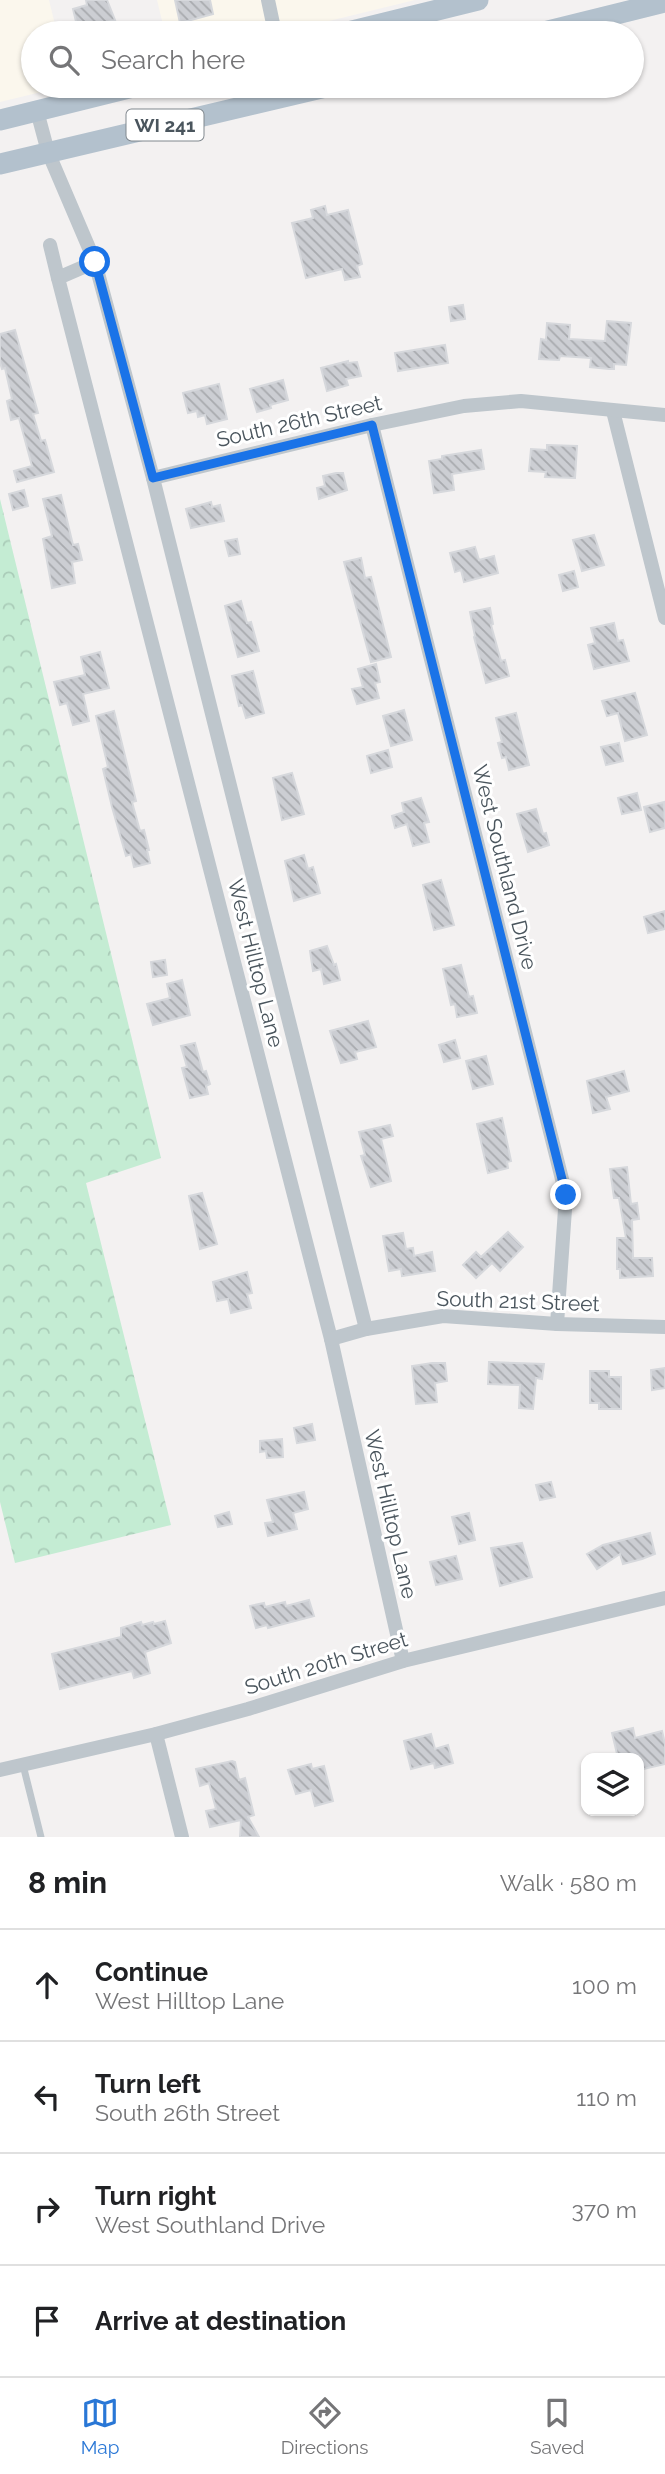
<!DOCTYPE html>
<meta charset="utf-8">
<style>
body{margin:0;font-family:Raleway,sans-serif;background:#f6f6f6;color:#202124}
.controls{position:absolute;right:21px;bottom:21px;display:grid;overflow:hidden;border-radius:14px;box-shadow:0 2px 5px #0004}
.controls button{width:63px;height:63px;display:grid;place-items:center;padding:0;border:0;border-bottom:2px solid #e0e0e0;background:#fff;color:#202124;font:35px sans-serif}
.stop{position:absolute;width:21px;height:21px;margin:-16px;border:5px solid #1a73e8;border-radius:50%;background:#fff}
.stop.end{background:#1a73e8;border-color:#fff;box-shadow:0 2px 7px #0008}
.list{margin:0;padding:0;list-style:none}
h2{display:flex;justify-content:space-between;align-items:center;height:91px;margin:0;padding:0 28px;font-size:30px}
h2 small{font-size:23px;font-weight:400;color:#757577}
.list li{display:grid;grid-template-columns:46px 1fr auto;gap:21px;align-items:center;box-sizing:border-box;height:112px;padding:0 28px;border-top:2px solid #e0e0e0}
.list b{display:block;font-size:26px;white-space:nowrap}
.list p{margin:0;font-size:23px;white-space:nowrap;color:#757577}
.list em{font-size:23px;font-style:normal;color:#757577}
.icon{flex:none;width:38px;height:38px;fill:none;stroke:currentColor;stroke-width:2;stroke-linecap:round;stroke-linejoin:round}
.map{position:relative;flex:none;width:665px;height:1837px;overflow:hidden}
.search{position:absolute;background:#fff;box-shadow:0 2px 5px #0004;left:21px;right:21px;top:21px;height:77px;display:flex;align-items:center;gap:18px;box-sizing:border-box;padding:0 24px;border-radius:38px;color:#757577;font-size:26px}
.sheet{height:539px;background:#fff}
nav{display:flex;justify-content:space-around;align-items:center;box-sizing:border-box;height:98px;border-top:2px solid #e0e0e0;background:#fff;font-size:19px;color:#757577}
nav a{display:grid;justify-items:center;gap:4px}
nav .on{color:#2977d6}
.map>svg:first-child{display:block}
</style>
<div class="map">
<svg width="665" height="1837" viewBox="0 0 665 1837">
<defs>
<pattern id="forest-crowns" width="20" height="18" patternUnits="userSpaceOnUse" patternTransform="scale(1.75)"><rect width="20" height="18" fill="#c4ecd3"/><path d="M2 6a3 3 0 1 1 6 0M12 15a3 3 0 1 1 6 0" fill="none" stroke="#aaccb8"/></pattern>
<pattern id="building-back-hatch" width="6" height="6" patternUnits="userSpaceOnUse" patternTransform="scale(1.75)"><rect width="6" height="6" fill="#ccced3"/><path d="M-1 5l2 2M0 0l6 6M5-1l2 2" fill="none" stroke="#a8aaae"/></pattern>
</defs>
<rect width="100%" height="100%" fill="#f3f1f1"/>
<g fill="#fbf7ed">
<polygon points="0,0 49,0 57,33 33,33 33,86 66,86 0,102"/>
<polygon points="157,0 415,0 280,33 165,33"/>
</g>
<polygon fill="url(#forest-crowns)" points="0,499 161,1158 86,1183 171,1525 15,1563 0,1502"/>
<g fill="url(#building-back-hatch)" stroke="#d6d8dc" stroke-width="2">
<polygon points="86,0 107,0 115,20 78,30 73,9 87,5"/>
<polygon points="175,0 210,0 213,14 180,23"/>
<polygon points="325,206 327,215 348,210 362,264 357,266 360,277 345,280 342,269 306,278 292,223 313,218 311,210"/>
<polygon points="463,305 465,319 451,321 449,307"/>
<polygon points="607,321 631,323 626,365 614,364 614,369 609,369 590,367 591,358 560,356 559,360 539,359 541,339 546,340 547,323 570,325 569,339 605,341"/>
<polygon points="15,330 38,413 33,414 41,441 45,440 54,472 17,482 14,471 32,466 19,418 11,420 7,401 12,399 5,368 2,369 0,362 0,334"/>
<polygon points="445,345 448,363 398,371 395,353"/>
<polygon points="348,361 348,363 357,362 361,376 346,379 348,385 327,391 321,368"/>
<polygon points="283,380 288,400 270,405 271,408 257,412 250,389"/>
<polygon points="219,384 227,419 207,424 205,415 198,417 197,411 188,413 183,393"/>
<polygon points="547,445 577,446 575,478 545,477 546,472 529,471 531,449 547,450"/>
<polygon points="481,450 484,469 452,474 454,490 434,493 429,461 442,459 442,456"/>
<polygon points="336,473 343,473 347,490 319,499 317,488 325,486 323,476"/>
<polygon points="24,490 28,506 13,510 9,494"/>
<polygon points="61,495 73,545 78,544 82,560 72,562 75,583 52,588 43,539 52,536 43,499"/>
<polygon points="211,502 212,507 220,505 224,521 191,528 186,509"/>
<polygon points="594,535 604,565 582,571 573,540"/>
<polygon points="237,539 240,554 229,556 225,541"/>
<polygon points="475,547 479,560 494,556 498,573 464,582 461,570 455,572 450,553"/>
<polygon points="361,558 365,578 371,577 391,657 371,662 344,562"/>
<polygon points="574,571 578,587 563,591 559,575"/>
<polygon points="241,601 247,623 251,622 259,651 238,657 225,606"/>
<polygon points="490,608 493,624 491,625 501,661 505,660 509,676 486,683 474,637 475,636 470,612"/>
<polygon points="614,623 618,641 623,640 629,661 594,669 588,645 595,643 591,628"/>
<polygon points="100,652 109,688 83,694 89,721 73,725 67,703 60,705 54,682 85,675 81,657"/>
<polygon points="376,664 380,682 375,683 379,698 357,704 352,689 363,687 358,669"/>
<polygon points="253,671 264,713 246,718 242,705 239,706 232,676"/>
<polygon points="635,693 647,735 625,741 618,713 607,716 602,701"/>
<polygon points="404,710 412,740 391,746 383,716"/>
<polygon points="114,711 136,801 132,802 140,831 144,830 149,850 147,850 150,863 134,867 131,854 126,856 112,807 103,769 108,767 96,716"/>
<polygon points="516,713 529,765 509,770 506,757 502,758 498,743 502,742 496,718"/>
<polygon points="619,743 623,761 606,765 601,747"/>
<polygon points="388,750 392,767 371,773 367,756"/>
<polygon points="292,773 304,814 282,820 273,778"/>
<polygon points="637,793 641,810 622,814 618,798"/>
<polygon points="421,798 429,822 424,823 429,842 413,846 407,824 395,828 392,816 404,812 402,803"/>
<polygon points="664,802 665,828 650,832 644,807"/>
<polygon points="536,809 543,834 546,833 549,845 528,852 517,814"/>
<polygon points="304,855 308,869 313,867 320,893 294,901 285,861"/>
<polygon points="441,880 454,925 434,930 423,885"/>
<polygon points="665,911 665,929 648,933 644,917"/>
<polygon points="327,946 334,965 336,964 340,980 324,984 321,969 313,971 310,951"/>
<polygon points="165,960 167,975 153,977 151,962"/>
<polygon points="461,965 469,997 473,996 477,1013 457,1017 455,1004 451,1005 443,969"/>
<polygon points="182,980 190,1015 153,1025 147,1004 170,998 167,984"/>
<polygon points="368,1021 376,1047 355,1052 357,1059 341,1063 330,1031"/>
<polygon points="455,1040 460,1058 444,1062 439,1045"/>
<polygon points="195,1043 203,1072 206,1071 210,1084 206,1086 208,1094 190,1098 182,1068 187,1067 181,1046"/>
<polygon points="486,1056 493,1084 473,1089 466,1061"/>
<polygon points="624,1071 629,1091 606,1097 610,1109 593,1113 587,1081"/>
<polygon points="502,1118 511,1161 507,1162 508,1168 488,1173 477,1124"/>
<polygon points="390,1125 393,1136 381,1139 391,1181 371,1187 361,1156 365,1155 359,1132"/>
<polygon points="627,1167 631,1204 637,1203 639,1219 632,1220 633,1258 652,1258 653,1276 620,1278 620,1269 617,1269 617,1238 626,1238 619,1198 614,1198 610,1169"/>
<polygon points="202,1193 217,1244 200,1249 189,1196"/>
<polygon points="508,1232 523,1247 500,1271 492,1263 476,1278 463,1265 476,1252 481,1257"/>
<polygon points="403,1233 406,1249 413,1248 414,1256 432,1252 435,1271 402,1276 401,1269 389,1271 383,1236"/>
<polygon points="247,1272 252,1293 247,1294 251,1308 231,1313 228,1299 217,1301 213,1282"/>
<polygon points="489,1362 544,1364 542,1379 536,1378 533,1409 519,1408 520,1385 488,1384"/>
<polygon points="432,1363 445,1363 447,1381 435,1383 437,1402 416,1404 412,1366"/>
<polygon points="665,1368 665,1388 652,1390 651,1370"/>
<polygon points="590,1371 609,1371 609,1377 621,1377 621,1409 599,1409 599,1403 590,1403"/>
<polygon points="312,1424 315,1440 297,1443 294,1428"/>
<polygon points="282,1439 283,1457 267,1458 266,1451 260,1452 260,1441"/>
<polygon points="551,1482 555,1497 540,1500 536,1485"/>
<polygon points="304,1492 308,1509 293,1513 297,1529 268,1536 265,1523 273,1522 267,1500"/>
<polygon points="229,1512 232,1524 218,1527 215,1516"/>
<polygon points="469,1513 475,1540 459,1544 452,1517"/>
<polygon points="650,1533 655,1554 642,1559 623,1564 620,1554 597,1569 587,1554 603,1545"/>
<polygon points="522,1543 532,1577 500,1586 491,1548"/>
<polygon points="456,1556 462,1579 436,1585 430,1562"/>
<polygon points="309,1600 314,1616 268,1628 267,1625 256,1628 250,1606 264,1603 265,1607 285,1602 286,1606"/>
<polygon points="165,1621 171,1643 145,1652 150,1673 134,1678 132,1671 60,1689 52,1654 121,1637 121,1628 141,1622 142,1625 153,1622 154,1624"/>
<polygon points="633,1728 635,1738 662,1731 665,1744 665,1764 639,1770 639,1758 618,1758 612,1733"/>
<polygon points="431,1734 435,1749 448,1745 453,1763 435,1768 434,1763 411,1769 404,1741"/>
<polygon points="232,1761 235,1762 239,1780 245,1778 254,1815 248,1817 259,1837 240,1837 241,1820 210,1827 206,1811 216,1809 209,1783 200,1786 196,1769"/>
<polygon points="311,1764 312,1769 324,1766 333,1801 315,1806 311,1790 296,1794 288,1770"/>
</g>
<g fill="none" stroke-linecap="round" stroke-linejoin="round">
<polyline stroke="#bec6cc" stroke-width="7" points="23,1765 41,1837"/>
<g stroke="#bec6cc" stroke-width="14">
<polyline points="268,0 275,33"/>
<polyline points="37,111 48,152 95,262 153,478 366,1329"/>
<polyline points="50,245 58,278"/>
<polyline points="95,262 58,278 331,1339 403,1661"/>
<polyline points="613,411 665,618"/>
<polyline points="372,425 566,1195 557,1324"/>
<polyline points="153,478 372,425 464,406 521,401 665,415"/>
<polyline points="331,1339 366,1329 443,1316 557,1324 665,1327"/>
<polyline points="156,1734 182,1837"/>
<polyline points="0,1770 156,1734 248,1709 403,1661 665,1598"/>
</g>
<g stroke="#b3c1cd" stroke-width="21">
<polyline points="344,33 478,0"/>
<polyline points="540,33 665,2"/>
<polyline points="0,120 137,86"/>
<polyline points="0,164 330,86"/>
</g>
</g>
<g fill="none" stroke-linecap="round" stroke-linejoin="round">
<polyline stroke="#1a73e8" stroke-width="9" points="95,262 153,478 372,425 566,1195"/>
</g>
<g text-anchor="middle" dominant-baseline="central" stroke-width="6" stroke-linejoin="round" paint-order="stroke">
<rect fill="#fff" stroke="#80888e" stroke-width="2" x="126.5" y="109.5" width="77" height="31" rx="5"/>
<g font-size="19" font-weight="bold" fill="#4a555d">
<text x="165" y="125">WI 241</text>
</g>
<g font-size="21" fill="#4a555d" stroke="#fff">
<text transform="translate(299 421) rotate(-13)">South 26th Street</text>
<text transform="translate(505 867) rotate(76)">West Southland Drive</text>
<text transform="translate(256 963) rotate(76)">West Hilltop Lane</text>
<text transform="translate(518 1301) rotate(2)">South 21st Street</text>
<text transform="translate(391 1514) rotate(77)">West Hilltop Lane</text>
<text transform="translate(326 1663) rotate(-17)">South 20th Street</text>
</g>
</g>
</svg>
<div class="controls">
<button><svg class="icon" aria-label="layers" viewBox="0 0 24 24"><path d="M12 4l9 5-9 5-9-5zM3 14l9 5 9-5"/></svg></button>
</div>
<div class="stop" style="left:95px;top:262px"></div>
<div class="stop end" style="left:566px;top:1195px"></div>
<div class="search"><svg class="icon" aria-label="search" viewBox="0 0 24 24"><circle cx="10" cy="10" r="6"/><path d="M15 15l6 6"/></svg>Search here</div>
</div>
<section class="sheet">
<h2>8 min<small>Walk · 580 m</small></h2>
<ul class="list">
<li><svg class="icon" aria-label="ahead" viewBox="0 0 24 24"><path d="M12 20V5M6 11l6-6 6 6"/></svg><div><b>Continue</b><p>West Hilltop Lane</p></div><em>100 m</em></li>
<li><svg class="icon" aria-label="left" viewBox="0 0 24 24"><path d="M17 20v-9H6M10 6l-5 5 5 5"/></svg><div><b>Turn left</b><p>South 26th Street</p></div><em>110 m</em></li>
<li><svg class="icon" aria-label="right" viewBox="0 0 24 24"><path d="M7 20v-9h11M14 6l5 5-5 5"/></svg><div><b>Turn right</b><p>West Southland Drive</p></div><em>370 m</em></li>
<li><svg class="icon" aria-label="arrive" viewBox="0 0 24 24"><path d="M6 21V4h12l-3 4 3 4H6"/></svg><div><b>Arrive at destination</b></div></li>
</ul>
</section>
<nav>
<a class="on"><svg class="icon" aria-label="map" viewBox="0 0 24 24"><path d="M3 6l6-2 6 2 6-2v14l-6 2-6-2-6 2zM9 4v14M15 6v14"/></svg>Map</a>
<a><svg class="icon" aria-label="directions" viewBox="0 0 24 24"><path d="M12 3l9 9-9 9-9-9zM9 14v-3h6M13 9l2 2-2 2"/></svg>Directions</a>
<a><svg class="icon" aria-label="saved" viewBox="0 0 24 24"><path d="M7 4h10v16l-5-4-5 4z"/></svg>Saved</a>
</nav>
